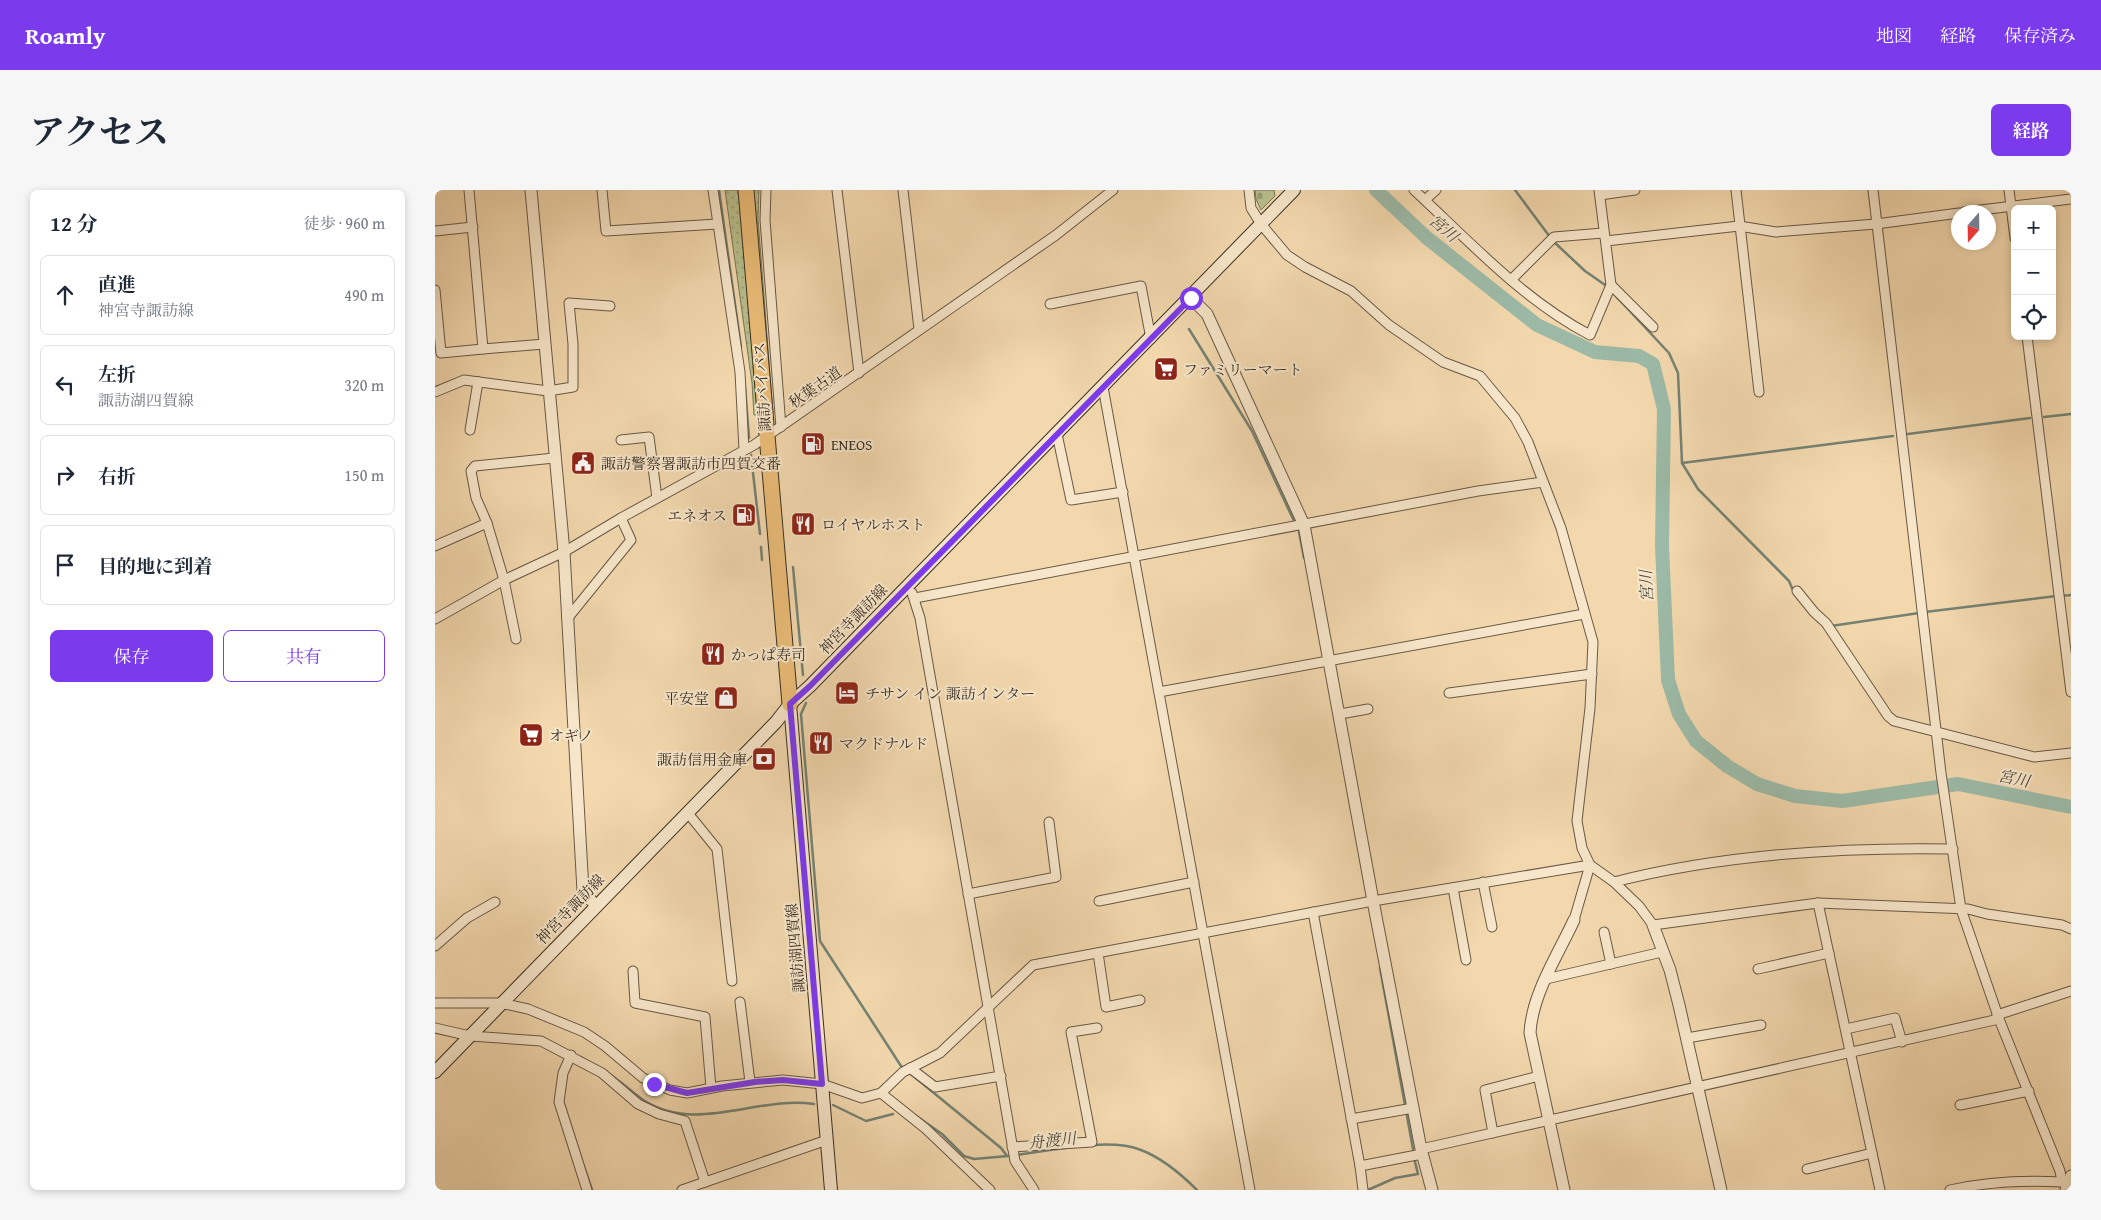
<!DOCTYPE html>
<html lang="ja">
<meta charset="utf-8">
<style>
body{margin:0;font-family:"Gentium Book Plus","Noto Serif JP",serif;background:#f6f6f7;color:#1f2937}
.controls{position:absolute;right:15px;top:15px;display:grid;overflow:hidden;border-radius:8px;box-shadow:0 2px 8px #0003}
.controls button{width:45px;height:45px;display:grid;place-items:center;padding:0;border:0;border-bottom:1px solid #e0e1e3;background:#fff;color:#1f2937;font:25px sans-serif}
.compass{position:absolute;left:1516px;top:15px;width:45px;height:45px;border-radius:50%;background:#fff;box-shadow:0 2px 8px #0003;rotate:200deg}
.stop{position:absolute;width:15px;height:15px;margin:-11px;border:4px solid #7c3aed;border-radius:50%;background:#fff}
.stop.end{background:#7c3aed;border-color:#fff;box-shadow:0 1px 5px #0008}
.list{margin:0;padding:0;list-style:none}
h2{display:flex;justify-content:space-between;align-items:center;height:65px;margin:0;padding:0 20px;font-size:21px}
h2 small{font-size:16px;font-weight:400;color:#747a83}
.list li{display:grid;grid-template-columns:32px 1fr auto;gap:15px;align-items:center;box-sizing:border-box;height:80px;margin:0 10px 10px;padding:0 10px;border:1px solid #e0e1e3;border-radius:8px}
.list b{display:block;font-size:19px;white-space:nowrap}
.list p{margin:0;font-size:16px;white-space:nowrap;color:#747a83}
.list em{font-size:16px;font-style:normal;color:#747a83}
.actions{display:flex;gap:10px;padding:15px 20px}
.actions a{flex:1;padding:11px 0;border:1px solid #7c3aed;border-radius:8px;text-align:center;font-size:18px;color:#7c3aed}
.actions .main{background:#7c3aed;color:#fff}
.icon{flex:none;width:28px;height:28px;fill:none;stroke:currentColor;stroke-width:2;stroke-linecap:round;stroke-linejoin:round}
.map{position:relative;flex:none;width:1636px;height:1000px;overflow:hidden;border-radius:8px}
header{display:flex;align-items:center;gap:30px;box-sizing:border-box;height:70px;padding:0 25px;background:#7c3aed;color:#fff}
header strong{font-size:24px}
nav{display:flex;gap:28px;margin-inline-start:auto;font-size:18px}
.intro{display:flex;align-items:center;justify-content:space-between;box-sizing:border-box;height:120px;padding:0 30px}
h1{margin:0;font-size:35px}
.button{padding:12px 22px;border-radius:8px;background:#7c3aed;color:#fff;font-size:18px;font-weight:700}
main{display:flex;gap:30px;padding:0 30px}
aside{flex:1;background:#fff;border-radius:8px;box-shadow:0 2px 8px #0003}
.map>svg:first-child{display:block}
</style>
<header>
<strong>Roamly</strong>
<nav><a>地図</a><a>経路</a><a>保存済み</a></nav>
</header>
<div class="intro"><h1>アクセス</h1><a class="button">経路</a></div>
<main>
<aside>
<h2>12 分<small>徒歩 · 960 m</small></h2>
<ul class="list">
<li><svg class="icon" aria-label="ahead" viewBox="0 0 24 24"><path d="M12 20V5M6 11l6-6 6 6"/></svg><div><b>直進</b><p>神宮寺諏訪線</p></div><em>490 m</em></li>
<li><svg class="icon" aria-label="left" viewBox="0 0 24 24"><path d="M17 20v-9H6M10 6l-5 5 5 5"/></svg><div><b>左折</b><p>諏訪湖四賀線</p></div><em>320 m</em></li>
<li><svg class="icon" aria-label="right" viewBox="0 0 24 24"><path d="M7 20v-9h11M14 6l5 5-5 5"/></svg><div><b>右折</b></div><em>150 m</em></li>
<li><svg class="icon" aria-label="arrive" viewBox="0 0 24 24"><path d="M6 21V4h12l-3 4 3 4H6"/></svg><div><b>目的地に到着</b></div></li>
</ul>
<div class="actions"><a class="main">保存</a><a>共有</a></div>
</aside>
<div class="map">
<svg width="1636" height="1000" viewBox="0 0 1636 1000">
<defs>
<pattern id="grass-dots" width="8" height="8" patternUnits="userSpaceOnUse" patternTransform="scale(1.25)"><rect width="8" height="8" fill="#b8bf8c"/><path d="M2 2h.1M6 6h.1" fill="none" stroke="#979c72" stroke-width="1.8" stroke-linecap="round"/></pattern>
<pattern id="cemetery-stones" width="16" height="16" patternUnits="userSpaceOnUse" patternTransform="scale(1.25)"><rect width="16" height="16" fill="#b8bf8c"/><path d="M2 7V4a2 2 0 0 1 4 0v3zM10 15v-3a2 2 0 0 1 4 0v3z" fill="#979c72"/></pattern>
</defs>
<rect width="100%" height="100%" fill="#f3d8ae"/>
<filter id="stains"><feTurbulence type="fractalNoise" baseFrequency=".004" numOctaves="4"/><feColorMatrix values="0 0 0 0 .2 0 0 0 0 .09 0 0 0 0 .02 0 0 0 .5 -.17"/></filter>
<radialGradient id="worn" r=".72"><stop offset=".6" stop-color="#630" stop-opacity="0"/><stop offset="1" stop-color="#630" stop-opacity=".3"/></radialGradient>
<g fill="url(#grass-dots)" stroke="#787758">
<polygon points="290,0 304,0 323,225 319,225 317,193"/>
<polygon points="317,0 324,0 323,29 338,224 335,224"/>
</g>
<polygon fill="url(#cemetery-stones)" stroke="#787758" points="820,0 839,0 840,6 826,20 821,9"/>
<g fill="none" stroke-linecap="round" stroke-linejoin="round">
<g stroke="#748273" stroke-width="2.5">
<polyline points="284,0 306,157"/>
<polyline points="1080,0 1115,47"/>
<polyline points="1118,51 1150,81 1173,97"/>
<polyline points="1177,102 1234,163 1243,183 1247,273 1263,299 1354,391 1360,405"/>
<polyline points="754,139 817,241 859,331"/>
<polyline points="310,197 314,248"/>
<polyline points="1609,227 1636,224"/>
<polyline points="1473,244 1595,228"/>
<polyline points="316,265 325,344"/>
<polyline points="1247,273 1458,246"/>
<polyline points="864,342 869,368"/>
<polyline points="326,357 327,370"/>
<polyline points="358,377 368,485"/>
<polyline points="1626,406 1636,405"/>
<polyline points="1490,422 1621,406"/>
<polyline points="1396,436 1484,423"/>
<polyline points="371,513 366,524 385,751 466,876 566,958 572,966"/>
<polyline points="945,778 978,959"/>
<polyline points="146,867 156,873"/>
<path d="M 174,884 C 187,892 198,903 210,911 C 263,944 324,905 379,914"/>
<polyline points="398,915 431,931 458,924"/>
<polyline points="480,925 507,944 529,966 539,969 573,966"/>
<path d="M 581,965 C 616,961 673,947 706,960 C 727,968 746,984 762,1000"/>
<polyline points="149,977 157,1000"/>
<polyline points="933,1000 960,988 983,984 980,972"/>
</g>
<polyline stroke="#9cbaa7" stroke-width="14" points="941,0 992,48 1102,135 1160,162 1204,166 1218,174 1229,219 1227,356 1233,490 1244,524 1261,551 1292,576 1322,594 1360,606 1407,611 1523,594 1636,617"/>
<defs>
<g id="minor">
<polyline points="34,0 48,159 109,154"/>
<polyline points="167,0 171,41 282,34"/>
<polyline points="278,0 305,182 309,260"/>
<polyline points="331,0 330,30 346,237"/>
<polyline points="402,0 424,183"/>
<polyline points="468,0 484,139"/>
<polyline points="814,0 816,18 826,34 852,65 870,77 916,101 954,135 1008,172 1045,186 1080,228 1093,252 1126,338 1158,452 1155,518 1142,631 1147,658 1155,675 1179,692 1204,716 1218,735 1383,713 1533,719 1552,724 1627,735 1636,739"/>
<path d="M 979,0 C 1034,51 1088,110 1155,145 L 1176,95 L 1164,0"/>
<polyline points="1301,0 1324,202"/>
<polyline points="1438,0 1506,583 1526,719 1564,829 1625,981 1627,992"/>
<polyline points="1574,0 1580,48"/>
<polyline points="1165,5 1200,0"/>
<polyline points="990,10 1001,0"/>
<polyline points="1529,22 1636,9"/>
<polyline points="0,41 38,37"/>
<polyline points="1171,51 1304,36 1341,42 1441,34 1524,23"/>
<polyline points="1076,90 1119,47 1168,43"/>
<polyline points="1176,95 1218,137"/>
<polyline points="0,100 6,163 48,159"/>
<polyline points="615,114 706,96 716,149"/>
<polyline points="1592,146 1636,502"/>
<polyline points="668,197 815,1000"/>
<polyline points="0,202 29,190 113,201 138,197 138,154 134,113 175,116"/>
<polyline points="35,240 43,192"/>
<polyline points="622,244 636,310 688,302"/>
<polyline points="186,250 214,247 222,308"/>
<polyline points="0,356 52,333"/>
<polyline points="1362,401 1379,422 1391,433 1453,526 1459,531 1599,567 1636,563"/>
<polyline points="477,403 485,428 580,971 599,1000"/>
<polyline points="480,408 1043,301 1108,292"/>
<polyline points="0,429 69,390 129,362 186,328 319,255 621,45 678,0"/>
<polyline points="132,429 196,350 186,328"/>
<polyline points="81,449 69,390 52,333 41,308 36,281 40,276 119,268"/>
<polyline points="724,502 1149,424"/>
<polyline points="1014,503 1157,484"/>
<polyline points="905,524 933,519"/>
<polyline points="252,622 282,659 297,791"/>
<polyline points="1048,692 1057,737"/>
<path d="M 1179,692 C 1289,664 1405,657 1518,659"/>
<polyline points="1018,698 1031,770"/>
<polyline points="533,704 621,687 614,632"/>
<polyline points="664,711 759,692"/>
<polyline points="1383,713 1445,1000"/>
<polyline points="878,722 925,976 987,964"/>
<polyline points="1139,730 1155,675"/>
<polyline points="1169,742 1176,774"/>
<polyline points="0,756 32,728 60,712"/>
<polyline points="663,763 671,817 705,810"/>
<polyline points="1323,779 1394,763"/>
<polyline points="198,781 200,813 270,827 276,898"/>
<polyline points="1111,789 1227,762"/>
<polyline points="305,812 315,892"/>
<polyline points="0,813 65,813 93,819 149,842 170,856 208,888 235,900 252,903 287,896 348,890 387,894 427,908 446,903 468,882 505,863 598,775 938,711 1155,675"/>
<polyline points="1562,825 1636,801"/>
<polyline points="0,838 35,846 106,851 167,883 203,914 224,924 250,931 270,992"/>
<polyline points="1411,839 1460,828 1467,852"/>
<polyline points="1252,848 1326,835"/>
<polyline points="136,865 128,883 124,912 152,1000"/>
<polyline points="475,878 500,897 566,886"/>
<polyline points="446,903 491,939 555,1000"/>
<polyline points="1525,915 1594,901"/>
<polyline points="916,929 978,918"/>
<polyline points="1058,943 1050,900 1104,886"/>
<polyline points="577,957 657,952 636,842 662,838"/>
<polyline points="986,959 1564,829"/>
<polyline points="925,976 928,1000"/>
<polyline points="1372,979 1437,963"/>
<polyline points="247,1000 392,950"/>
<path d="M 1515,1000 C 1551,992 1590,990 1627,992 L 1632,995"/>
</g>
<g id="tertiary">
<polyline points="96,0 129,362 148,701 161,716"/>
<polyline points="756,108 772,124 869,335 938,711 986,959 997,1000"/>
<polyline points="1218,735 1235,780 1244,815 1286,1000"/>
<path d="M 1129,1000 L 1095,843 C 1097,804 1123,765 1139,730"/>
<polyline points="1631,1000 1636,986"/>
</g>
<g id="secondary">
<polyline points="355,514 396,1000"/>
<polyline points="0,882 341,532 355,514 375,496 859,0"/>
</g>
<polyline id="trunk" points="311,0 355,514"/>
</defs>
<use href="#minor" stroke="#685947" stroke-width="11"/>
<use href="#tertiary" stroke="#685947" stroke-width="13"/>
<use href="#secondary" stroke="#392f25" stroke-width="14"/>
<use href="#trunk" stroke="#392f25" stroke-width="17"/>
<use href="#minor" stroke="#f7e6ca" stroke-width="9"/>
<use href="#tertiary" stroke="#f7e6ca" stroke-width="11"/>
<use href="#secondary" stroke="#f7e6ca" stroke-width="12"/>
<use href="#trunk" stroke="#eabc77" stroke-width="15"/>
</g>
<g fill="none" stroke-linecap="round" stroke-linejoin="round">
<polyline stroke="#7c3aed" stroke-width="6" points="219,894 252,903 320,892 348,890 387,894 355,514 375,496 756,108"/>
</g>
<defs>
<symbol id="supermarket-square" viewBox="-11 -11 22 22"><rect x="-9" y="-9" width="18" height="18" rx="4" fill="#8f2418" stroke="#f7e6ca"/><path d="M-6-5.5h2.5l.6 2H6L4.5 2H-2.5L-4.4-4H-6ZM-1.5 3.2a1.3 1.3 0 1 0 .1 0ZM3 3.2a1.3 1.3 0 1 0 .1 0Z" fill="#fff"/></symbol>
<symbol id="fuel-square" viewBox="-11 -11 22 22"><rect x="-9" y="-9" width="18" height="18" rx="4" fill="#8f2418" stroke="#f7e6ca"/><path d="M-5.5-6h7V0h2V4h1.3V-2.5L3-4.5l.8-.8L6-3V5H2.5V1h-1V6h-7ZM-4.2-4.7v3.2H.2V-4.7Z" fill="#fff"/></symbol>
<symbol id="civic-square" viewBox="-11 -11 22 22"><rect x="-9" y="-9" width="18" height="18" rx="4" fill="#8f2418" stroke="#f7e6ca"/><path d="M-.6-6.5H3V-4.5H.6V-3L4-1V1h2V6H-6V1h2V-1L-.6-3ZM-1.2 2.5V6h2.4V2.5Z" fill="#fff"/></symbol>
<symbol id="restaurant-square" viewBox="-11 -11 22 22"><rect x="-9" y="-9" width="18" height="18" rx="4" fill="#8f2418" stroke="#f7e6ca"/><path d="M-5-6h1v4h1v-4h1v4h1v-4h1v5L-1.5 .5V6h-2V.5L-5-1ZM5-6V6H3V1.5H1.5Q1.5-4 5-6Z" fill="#fff"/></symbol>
<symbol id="hotel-square" viewBox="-11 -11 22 22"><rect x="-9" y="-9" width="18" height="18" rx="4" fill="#8f2418" stroke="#f7e6ca"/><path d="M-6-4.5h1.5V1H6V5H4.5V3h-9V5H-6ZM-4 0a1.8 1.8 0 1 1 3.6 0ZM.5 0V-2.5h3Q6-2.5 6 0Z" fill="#fff"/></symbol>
<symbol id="shop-square" viewBox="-11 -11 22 22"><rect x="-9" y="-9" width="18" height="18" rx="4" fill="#8f2418" stroke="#f7e6ca"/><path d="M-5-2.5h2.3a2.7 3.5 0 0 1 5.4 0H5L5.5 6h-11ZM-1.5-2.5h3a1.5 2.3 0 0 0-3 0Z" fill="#fff"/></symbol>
<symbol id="bank-square" viewBox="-11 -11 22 22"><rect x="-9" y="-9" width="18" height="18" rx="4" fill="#8f2418" stroke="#f7e6ca"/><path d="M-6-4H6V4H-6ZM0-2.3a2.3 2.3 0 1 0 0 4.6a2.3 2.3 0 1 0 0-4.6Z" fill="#fff"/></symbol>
</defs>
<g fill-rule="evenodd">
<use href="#supermarket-square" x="717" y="165" width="28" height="28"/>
<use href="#fuel-square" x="364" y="240" width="28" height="28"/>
<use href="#civic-square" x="134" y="259" width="28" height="28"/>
<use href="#fuel-square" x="295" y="311" width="28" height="28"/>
<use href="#restaurant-square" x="354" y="320" width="28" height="28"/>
<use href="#restaurant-square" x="264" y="450" width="28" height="28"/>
<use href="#hotel-square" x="398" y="489" width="28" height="28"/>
<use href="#shop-square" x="277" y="494" width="28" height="28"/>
<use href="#supermarket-square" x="82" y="531" width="28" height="28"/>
<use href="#restaurant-square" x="372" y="539" width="28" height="28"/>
<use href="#bank-square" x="315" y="555" width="28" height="28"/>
</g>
<g text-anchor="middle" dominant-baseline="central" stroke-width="4" stroke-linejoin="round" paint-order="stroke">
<g font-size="15" fill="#392f25" stroke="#f7e6ca" text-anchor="start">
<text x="748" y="179">ファミリーマート</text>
<text x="396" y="254">ENEOS</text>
<text x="166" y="273">諏訪警察署諏訪市四賀交番</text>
<text x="292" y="325" text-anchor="end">エネオス</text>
<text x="386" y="334">ロイヤルホスト</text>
<text x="296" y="464">かっぱ寿司</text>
<text x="430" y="503">チサン イン 諏訪インター</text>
<text x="274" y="508" text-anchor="end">平安堂</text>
<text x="114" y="545">オギノ</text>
<text x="404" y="553">マクドナルド</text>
<text x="312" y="569" text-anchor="end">諏訪信用金庫</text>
</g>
<g font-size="15" fill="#392f25" stroke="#f7e6ca">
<text transform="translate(327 197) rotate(-94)">諏訪バイパス</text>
<text transform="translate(380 197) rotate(-35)">秋葉古道</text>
<text transform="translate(418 429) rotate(-46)">神宮寺諏訪線</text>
<text transform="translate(135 719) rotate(-46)">神宮寺諏訪線</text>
<text transform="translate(360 758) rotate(-95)">諏訪湖四賀線</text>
</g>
<g font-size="16" font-style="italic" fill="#4d4b3f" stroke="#f7e6ca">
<text transform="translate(1009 38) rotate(40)">宮川</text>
<text transform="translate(1211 396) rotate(-93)">宮川</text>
<text transform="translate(1579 588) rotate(11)">宮川</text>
<text transform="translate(617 950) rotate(-6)">舟渡川</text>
</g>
</g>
<rect width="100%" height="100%" filter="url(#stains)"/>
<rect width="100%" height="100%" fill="url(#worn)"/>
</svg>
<div class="controls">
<button>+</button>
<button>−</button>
<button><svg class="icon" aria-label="locate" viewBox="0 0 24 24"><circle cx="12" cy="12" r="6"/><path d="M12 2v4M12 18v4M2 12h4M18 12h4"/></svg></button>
</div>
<svg class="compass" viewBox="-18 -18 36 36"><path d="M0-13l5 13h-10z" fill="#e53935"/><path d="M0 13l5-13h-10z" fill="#747a83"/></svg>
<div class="stop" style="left:756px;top:108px"></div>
<div class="stop end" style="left:219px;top:894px"></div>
</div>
</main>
